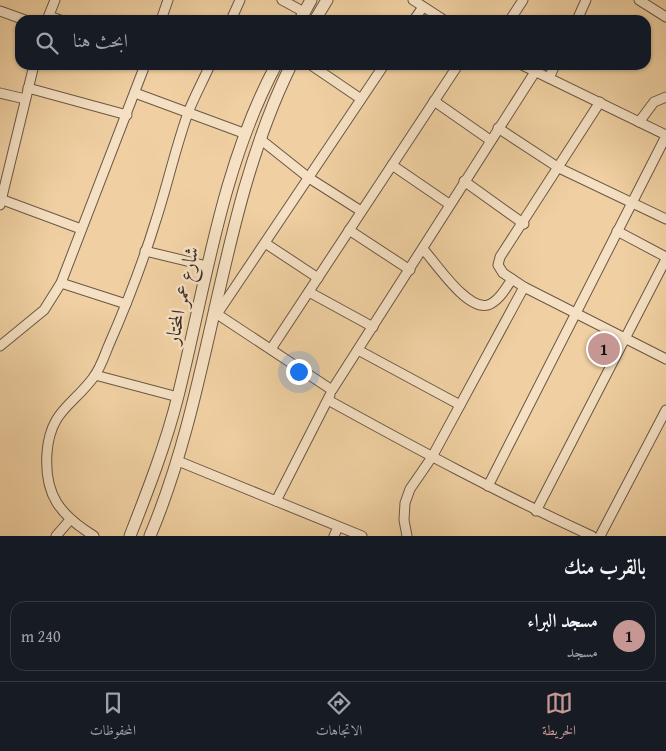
<!DOCTYPE html>
<html lang="ar">
<meta charset="utf-8">
<style>
body{margin:0;font-family:"Gentium Book Plus",Amiri,serif;background:#20242c;color:#f1f3f6;direction:rtl}
.you{position:absolute;left:298px;top:371px;width:18px;height:18px;margin:-12px;border:4px solid #fff;border-radius:50%;background:#1a73e8;box-shadow:0 0 0 8px #1a73e833}
.badge{display:grid;place-items:center;width:32px;height:32px;border-radius:50%;background:#c59692;color:#111;font-size:16px;font-weight:700}
.pin{position:absolute;translate:-50% -50%;border:2px solid #fff;box-shadow:0 1px 5px #0006}
.list{margin:0;padding:0;list-style:none}
h2{display:flex;justify-content:space-between;align-items:center;height:65px;margin:0;padding:0 20px;font-size:21px}
h2 small{font-size:16px;font-weight:400;color:#9ea1a6}
.list li{display:grid;grid-template-columns:32px 1fr auto;gap:15px;align-items:center;box-sizing:border-box;height:70px;margin:0 10px 10px;padding:0 10px;border:1px solid #363941;border-radius:15px}
.list b{display:block;font-size:19px;white-space:nowrap}
.list p{margin:0;font-size:16px;white-space:nowrap;color:#9ea1a6}
.list em{font-size:16px;font-style:normal;color:#9ea1a6}
.icon{flex:none;width:28px;height:28px;fill:none;stroke:currentColor;stroke-width:2;stroke-linecap:round;stroke-linejoin:round}
.map{position:relative;flex:none;width:666px;height:536px;overflow:hidden;direction:ltr}
.search{position:absolute;background:#171b24;box-shadow:0 1px 4px #0004;left:15px;right:15px;top:15px;height:55px;display:flex;align-items:center;gap:12px;box-sizing:border-box;padding:0 18px;border-radius:15px;color:#9ea1a6;font-size:19px}
.sheet{height:145px;background:#171b24}
nav{display:flex;justify-content:space-around;align-items:center;box-sizing:border-box;height:70px;border-top:1px solid #363941;background:#171b24;font-size:14px;color:#9ea1a6}
nav a{display:grid;justify-items:center;gap:2px}
nav .on{color:#c59692}
.map>svg:first-child{display:block}
</style>
<div class="map">
<svg width="666" height="536" viewBox="0 0 666 536">
<rect width="100%" height="100%" fill="#f0d0a2"/>
<filter id="stains"><feTurbulence type="fractalNoise" baseFrequency=".004" numOctaves="4"/><feColorMatrix values="0 0 0 0 .2 0 0 0 0 .09 0 0 0 0 .02 0 0 0 .5 -.17"/></filter>
<radialGradient id="worn" r=".72"><stop offset=".6" stop-color="#630" stop-opacity="0"/><stop offset="1" stop-color="#630" stop-opacity=".3"/></radialGradient>
<g fill="none" stroke-linecap="round" stroke-linejoin="round">
<defs>
<g id="minor">
<polyline points="282,0 304,12"/>
<polyline points="413,0 444,20"/>
<polyline points="639,0 666,17"/>
<polyline points="0,11 25,20"/>
<polyline points="49,16 60,20"/>
<polyline points="47,20 55,0"/>
<polyline points="161,20 168,0"/>
<polyline points="231,20 240,0"/>
<polyline points="414,20 423,7"/>
<polyline points="510,20 523,0"/>
<polyline points="577,20 586,0"/>
<polyline points="311,65 361,99"/>
<polyline points="522,65 666,135"/>
<polyline points="549,78 555,65"/>
<polyline points="28,88 127,115"/>
<polyline points="0,93 25,99"/>
<polyline points="135,93 246,134"/>
<polyline points="434,101 490,140"/>
<polyline points="600,102 500,257 498,265 503,273 524,287 666,359"/>
<polyline points="639,122 654,102 666,97"/>
<polyline points="498,128 559,168 666,219"/>
<polyline points="260,139 309,178 361,211"/>
<polyline points="392,165 449,204"/>
<polyline points="464,181 524,224"/>
<polyline points="3,200 81,229"/>
<polyline points="0,205 34,65"/>
<polyline points="349,230 410,270"/>
<polyline points="617,231 666,257"/>
<polyline points="265,243 318,278"/>
<path d="M 423,249 C 436,263 467,311 488,305 C 499,301 506,288 512,279"/>
<polyline points="145,251 207,266"/>
<polyline points="309,292 373,327"/>
<polyline points="126,304 61,283 145,65"/>
<polyline points="214,312 332,390 535,72"/>
<polyline points="217,314 384,65"/>
<polyline points="0,346 44,310 61,283"/>
<polyline points="271,349 458,65"/>
<polyline points="358,350 460,405"/>
<polyline points="95,375 178,397"/>
<polyline points="330,395 276,501 362,536"/>
<path d="M 328,400 C 415,448 502,495 592,536"/>
<polyline points="178,461 276,501"/>
<polyline points="488,486 666,136"/>
<polyline points="536,511 666,259"/>
<polyline points="56,536 69,521"/>
<path d="M 94,536 C 60,515 44,495 47,453 C 50,411 72,406 93,378 C 100,369 104,357 108,347 C 126,306 142,265 155,223 C 167,187 175,149 188,113 C 194,97 203,81 210,65"/>
<polyline points="334,536 338,527"/>
<polyline points="407,536 404,520 405,503 410,489 432,457 524,287"/>
<polyline points="600,536 666,410"/>
</g>
<g id="tertiary">
<polyline points="300,20 311,0"/>
<polyline points="315,20 327,0"/>
<path d="M 130,536 C 148,490 166,444 178,396 C 206,284 221,168 276,65"/>
<path d="M 150,536 C 214,384 218,213 291,65"/>
</g>
</defs>
<use href="#minor" stroke="#695847" stroke-width="11"/>
<use href="#tertiary" stroke="#695847" stroke-width="13"/>
<use href="#minor" stroke="#f5e0c3" stroke-width="9"/>
<use href="#tertiary" stroke="#f5e0c3" stroke-width="11"/>
</g>
<g text-anchor="middle" dominant-baseline="central" stroke-width="5" stroke-linejoin="round" paint-order="stroke">
<g font-size="20" fill="#3c3029" stroke="#f5e0c3">
<text transform="translate(181 295) rotate(-78)">شارع عمر المختار</text>
</g>
</g>
<rect width="100%" height="100%" filter="url(#stains)"/>
<rect width="100%" height="100%" fill="url(#worn)"/>
</svg>
<div class="you"></div>
<div class="pin badge" style="left:604px;top:349px">1</div>
<div class="search"><svg class="icon" aria-label="search" viewBox="0 0 24 24"><circle cx="10" cy="10" r="6"/><path d="M15 15l6 6"/></svg>ابحث هنا</div>
</div>
<section class="sheet">
<h2>بالقرب منك<small></small></h2>
<ul class="list">
<li><span class="badge">1</span><div><b>مسجد البراء</b><p>مسجد</p></div><em>240 m</em></li>
</ul>
</section>
<nav>
<a class="on"><svg class="icon" aria-label="map" viewBox="0 0 24 24"><path d="M3 6l6-2 6 2 6-2v14l-6 2-6-2-6 2zM9 4v14M15 6v14"/></svg>الخريطة</a>
<a><svg class="icon" aria-label="directions" viewBox="0 0 24 24"><path d="M12 3l9 9-9 9-9-9zM9 14v-3h6M13 9l2 2-2 2"/></svg>الاتجاهات</a>
<a><svg class="icon" aria-label="saved" viewBox="0 0 24 24"><path d="M7 4h10v16l-5-4-5 4z"/></svg>المحفوظات</a>
</nav>
